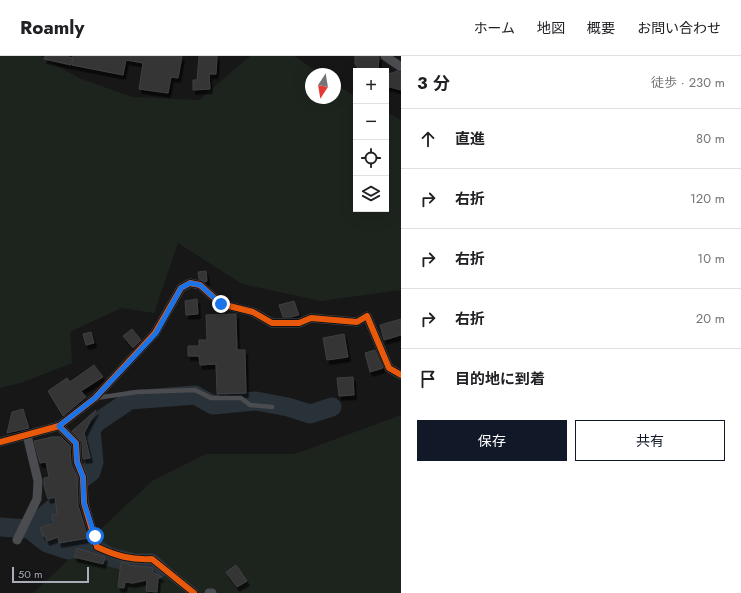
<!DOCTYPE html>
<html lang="ja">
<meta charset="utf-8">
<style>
body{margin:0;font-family:Jost,"Noto Sans JP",sans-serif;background:#f6f6f6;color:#202124}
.controls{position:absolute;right:12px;top:12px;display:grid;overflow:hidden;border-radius:0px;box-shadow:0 4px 16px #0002}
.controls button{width:36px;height:36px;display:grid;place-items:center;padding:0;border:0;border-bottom:1px solid #e0e0e0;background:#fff;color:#202124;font:20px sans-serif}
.compass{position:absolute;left:305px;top:12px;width:36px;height:36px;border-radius:50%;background:#fff;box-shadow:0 4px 16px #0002;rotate:192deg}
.scale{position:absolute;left:12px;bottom:10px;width:77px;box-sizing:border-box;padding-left:4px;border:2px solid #a8adb8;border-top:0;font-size:11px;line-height:14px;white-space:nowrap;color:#a8adb8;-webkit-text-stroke:3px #111113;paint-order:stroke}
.stop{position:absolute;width:12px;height:12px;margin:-9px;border:3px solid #1a73e8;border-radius:50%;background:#fff}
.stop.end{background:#1a73e8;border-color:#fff;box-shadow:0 1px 4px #0008}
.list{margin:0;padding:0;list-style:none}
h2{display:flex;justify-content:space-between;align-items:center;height:52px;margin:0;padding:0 16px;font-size:17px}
h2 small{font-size:13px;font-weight:400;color:#757577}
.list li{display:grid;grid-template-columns:26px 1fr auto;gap:12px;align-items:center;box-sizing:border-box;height:60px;padding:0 16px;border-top:1px solid #e0e0e0}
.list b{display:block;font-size:15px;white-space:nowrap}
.list em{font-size:13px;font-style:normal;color:#757577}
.actions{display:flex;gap:8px;padding:12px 16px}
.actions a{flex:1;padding:9px 0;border:1px solid #111827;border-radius:0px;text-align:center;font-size:14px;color:#111827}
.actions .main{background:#111827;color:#fff}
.icon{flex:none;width:22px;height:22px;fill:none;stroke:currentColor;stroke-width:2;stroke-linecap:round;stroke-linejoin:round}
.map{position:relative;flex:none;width:401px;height:537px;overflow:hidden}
header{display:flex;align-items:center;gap:24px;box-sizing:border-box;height:56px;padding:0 20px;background:#fff;border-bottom:1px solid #e0e0e0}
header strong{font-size:19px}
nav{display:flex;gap:22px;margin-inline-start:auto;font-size:14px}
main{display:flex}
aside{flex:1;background:#fff}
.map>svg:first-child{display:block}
</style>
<header>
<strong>Roamly</strong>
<nav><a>ホーム</a><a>地図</a><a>概要</a><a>お問い合わせ</a></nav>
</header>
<main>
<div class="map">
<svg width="401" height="537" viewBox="0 0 401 537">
<defs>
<filter id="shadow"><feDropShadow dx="2.5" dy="4.5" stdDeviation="0" flood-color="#0009"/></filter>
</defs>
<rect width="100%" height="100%" fill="#171717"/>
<g fill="#1d241e">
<polygon points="0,0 40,0 79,22 132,41 199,44 250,0 294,0 321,18 311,18 311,42 335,42 335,28 356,40 356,153 386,153 386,56 401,64 401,234 321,245 242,228 178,187 154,257 121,252 70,276 72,307 24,326 0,332"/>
<polygon points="401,359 401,537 33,537 152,425 206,398 295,398"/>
</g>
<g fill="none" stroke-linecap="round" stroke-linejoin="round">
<g stroke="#2a3239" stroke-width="19">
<polyline points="0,471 29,473 47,487 68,494 89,489 110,501 134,507 151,507 158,513"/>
<polyline points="29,473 58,448 65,435 91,416 94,406 91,374 96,367 130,344 195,339 213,349 256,345 288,351 310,358 332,351"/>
</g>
</g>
<g fill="#353536" stroke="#3f4043" filter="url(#shadow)">
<polygon points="45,0 65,0 73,2 71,9 44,3"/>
<polygon points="73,0 182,0 178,22 171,21 168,37 139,33 143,7 126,4 123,19 72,9"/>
<polygon points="199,0 217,0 216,18 209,18 210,33 193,34 193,24 197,24"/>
<polygon points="355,0 379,0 378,15 360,15 355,8"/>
<polygon points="397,15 401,17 401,34 386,30 386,19"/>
<polygon points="206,215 207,225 205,226 199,223 198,216"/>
<polygon points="197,243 198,258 186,259 185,245"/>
<polygon points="294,245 299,259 291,261 283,261 279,249"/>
<polygon points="236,258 237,294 245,294 246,337 217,338 216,308 200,309 199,300 188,300 188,290 199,290 199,284 207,284 206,259"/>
<polygon points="401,263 401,279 384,284 380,269"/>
<polygon points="132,273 141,284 133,292 123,280"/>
<polygon points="91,276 94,287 86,289 83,278"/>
<polygon points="344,278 348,301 327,304 323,282"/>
<polygon points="375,294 383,312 370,316 365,297"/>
<polygon points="94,309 103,321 81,335 86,341 63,360 48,335 67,322 70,326"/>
<polygon points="353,321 354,339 339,340 337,322"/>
<polygon points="23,353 29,372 7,377 12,356"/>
<polygon points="96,354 84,377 90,402 83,403 82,386 72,375"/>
<polygon points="52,381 61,381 70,390 71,407 77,422 78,449 88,482 59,487 58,481 47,485 45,480 43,480 40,472 53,467 52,459 57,458 55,441 48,443 44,430 44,422 49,421 46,406 40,407 34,385"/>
<polygon points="77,492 105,501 103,508 74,501"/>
<polygon points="121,506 129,508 128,509 153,512 152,516 162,521 158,522 157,536 146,535 147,524 133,527 125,526 124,532 118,531"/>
<polygon points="236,509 247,525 237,531 226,516"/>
</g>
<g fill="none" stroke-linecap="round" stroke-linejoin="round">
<polyline stroke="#4b4c50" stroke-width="4.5" points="96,342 137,336 195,334 211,342 241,342 250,349 272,351"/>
<g stroke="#4b4c50" stroke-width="9">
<polyline points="385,0 401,11"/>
<path d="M 59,370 L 76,387 L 77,406 L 83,421 L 84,447 L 97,491 C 117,500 130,504 152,503 L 194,537"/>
<polyline points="0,386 59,370 95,342 155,277 181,232 190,227 200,229 221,248 253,256 272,267 299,267 311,262 357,266 367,260 389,312 401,319"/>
<polyline points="17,484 37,443 38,425 27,379"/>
<polyline points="209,537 212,537"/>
</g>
<defs>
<g id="cycleway">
<path d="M 59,370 L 76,387 L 77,406 L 83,421 L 84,447 L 97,491 C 117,500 130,504 152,503 L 194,537"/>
<polyline points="0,386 59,370 95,342 155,277 181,232 190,227 200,229 221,248 253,256 272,267 299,267 311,262 357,266 367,260 389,312 401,319"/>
</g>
</defs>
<use href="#cycleway" stroke="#111113" stroke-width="8"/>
<use href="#cycleway" stroke="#e8590c" stroke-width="6"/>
</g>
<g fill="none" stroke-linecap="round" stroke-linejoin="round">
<polyline stroke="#1a73e8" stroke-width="5" points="95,480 84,447 83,421 77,406 76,387 59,370 95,342 128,307 156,277 181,232 190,227 200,229 221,248"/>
</g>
</svg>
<div class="controls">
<button>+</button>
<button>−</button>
<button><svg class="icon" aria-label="locate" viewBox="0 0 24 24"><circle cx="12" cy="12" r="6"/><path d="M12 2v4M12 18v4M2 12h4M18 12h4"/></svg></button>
<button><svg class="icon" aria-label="layers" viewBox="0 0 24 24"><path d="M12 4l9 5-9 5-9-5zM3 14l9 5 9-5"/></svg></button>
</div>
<svg class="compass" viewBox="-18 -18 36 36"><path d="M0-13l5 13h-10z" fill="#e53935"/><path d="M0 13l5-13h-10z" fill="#757577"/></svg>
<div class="scale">50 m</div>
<div class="stop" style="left:95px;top:480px"></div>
<div class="stop end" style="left:221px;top:248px"></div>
</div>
<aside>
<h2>3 分<small>徒歩 · 230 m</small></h2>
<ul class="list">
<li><svg class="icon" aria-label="ahead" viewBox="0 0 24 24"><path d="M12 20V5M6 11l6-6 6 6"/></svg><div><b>直進</b></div><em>80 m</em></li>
<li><svg class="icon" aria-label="right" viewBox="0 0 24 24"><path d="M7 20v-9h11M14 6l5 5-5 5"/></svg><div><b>右折</b></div><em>120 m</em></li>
<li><svg class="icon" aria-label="right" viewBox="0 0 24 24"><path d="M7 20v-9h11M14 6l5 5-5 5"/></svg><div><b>右折</b></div><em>10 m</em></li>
<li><svg class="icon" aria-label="right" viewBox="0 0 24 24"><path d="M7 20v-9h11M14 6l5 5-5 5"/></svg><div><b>右折</b></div><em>20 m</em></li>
<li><svg class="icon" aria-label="arrive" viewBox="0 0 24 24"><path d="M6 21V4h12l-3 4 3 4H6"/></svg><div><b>目的地に到着</b></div></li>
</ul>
<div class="actions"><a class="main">保存</a><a>共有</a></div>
</aside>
</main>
